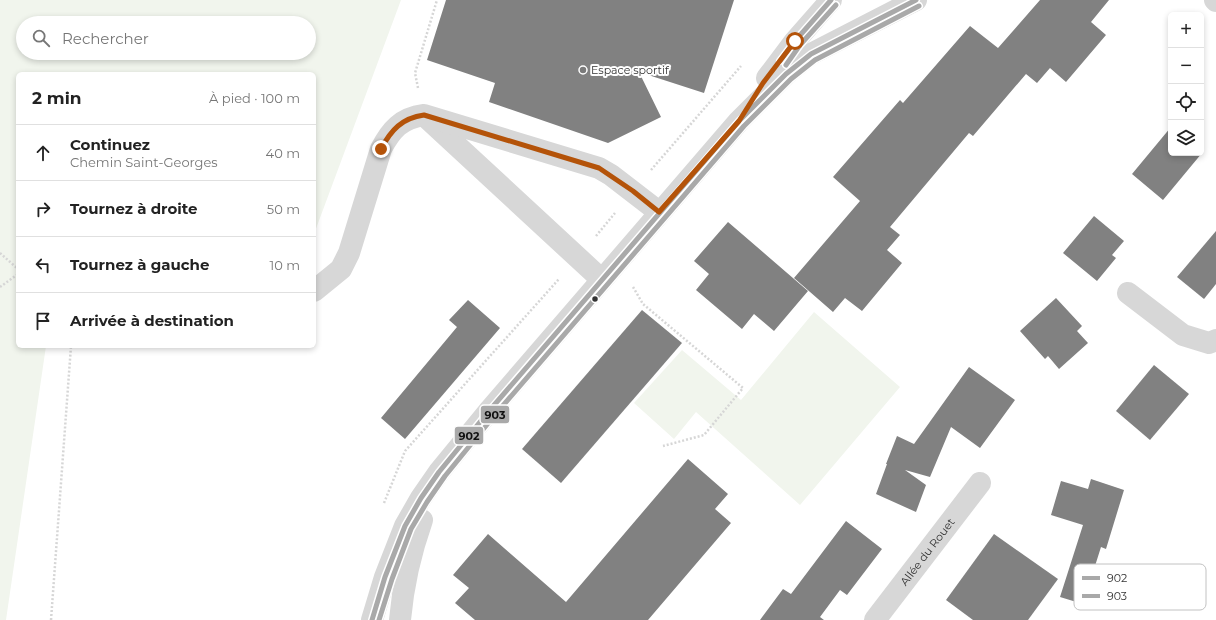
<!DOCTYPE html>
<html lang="fr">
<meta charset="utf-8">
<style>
body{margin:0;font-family:Montserrat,sans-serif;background:#f6f6f6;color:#222}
.controls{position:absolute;right:12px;top:12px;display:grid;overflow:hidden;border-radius:6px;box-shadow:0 2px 6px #0003}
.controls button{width:36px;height:36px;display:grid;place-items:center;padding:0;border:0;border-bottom:1px solid #e0e0e0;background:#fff;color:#222;font:20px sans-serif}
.stop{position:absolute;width:12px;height:12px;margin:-9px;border:3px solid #b45309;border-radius:50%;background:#fff}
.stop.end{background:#b45309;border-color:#fff;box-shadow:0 1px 4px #0008}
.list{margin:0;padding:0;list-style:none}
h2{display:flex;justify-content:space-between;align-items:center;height:52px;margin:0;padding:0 16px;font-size:17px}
h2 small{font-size:13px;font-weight:400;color:#767676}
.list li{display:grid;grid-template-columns:26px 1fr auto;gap:12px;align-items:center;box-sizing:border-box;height:56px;padding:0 16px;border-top:1px solid #e0e0e0}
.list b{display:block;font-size:15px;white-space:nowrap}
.list p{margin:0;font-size:13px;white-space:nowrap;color:#767676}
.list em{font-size:13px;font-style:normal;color:#767676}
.icon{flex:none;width:22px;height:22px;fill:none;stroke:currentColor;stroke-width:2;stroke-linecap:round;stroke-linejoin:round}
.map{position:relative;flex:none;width:1216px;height:620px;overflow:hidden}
.search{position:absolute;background:#fff;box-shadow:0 2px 6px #0003;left:16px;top:16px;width:300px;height:44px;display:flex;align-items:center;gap:10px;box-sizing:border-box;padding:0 14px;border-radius:22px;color:#767676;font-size:15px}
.panel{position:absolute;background:#fff;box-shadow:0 2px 6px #0003;left:16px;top:72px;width:300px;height:276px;border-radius:6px}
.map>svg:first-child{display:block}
</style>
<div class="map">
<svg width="1216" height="620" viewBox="0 0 1216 620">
<rect width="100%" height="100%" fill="#fff"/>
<g fill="#f1f5ed" fill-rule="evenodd">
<path d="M 0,0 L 401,0 L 314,234 L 314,74 L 18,74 L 18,346 L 46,346 L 6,620 L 0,620 ZM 23,23 L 309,23 L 309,53 L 23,53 Z"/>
<polygon points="814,312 900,387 800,505 696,412 674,439 634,403 682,350 741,400"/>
</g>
<g fill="#818181">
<polygon points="446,0 734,0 704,93 639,72 661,117 608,143 489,102 495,83 427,60"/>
<polygon points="1040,0 1109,0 1091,22 1106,35 1066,82 1050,68 1037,83 1026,74 973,136 969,133 890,227 900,235 887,250 902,263 862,311 845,298 833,312 794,278 860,201 833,177 900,100 903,103 970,26 998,48"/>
<polygon points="1171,127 1171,153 1202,153 1163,200 1132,174"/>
<polygon points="1094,216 1124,241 1112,255 1116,258 1097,281 1063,253"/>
<polygon points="728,222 808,291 774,331 754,314 742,329 696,290 709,274 694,261"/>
<polygon points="1216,231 1216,284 1204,299 1177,277"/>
<polygon points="1056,298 1082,326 1077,331 1088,343 1059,369 1048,356 1045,359 1020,331"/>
<polygon points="468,300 500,328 405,439 381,418 457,327 449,320"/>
<polygon points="642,310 682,343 561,483 522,449"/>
<polygon points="1154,365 1189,394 1150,440 1116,411"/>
<polygon points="969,367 1015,400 980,448 951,427 930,477 905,470 926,485 916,512 876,494 887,464 886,464 897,436 914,444"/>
<polygon points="688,459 728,494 715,509 731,523 648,620 475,620 455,603 469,588 453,575 488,534 566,602"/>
<polygon points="1091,479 1124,490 1106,549 1101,547 1083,604 1060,597 1083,525 1051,515 1061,481 1088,489"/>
<polygon points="846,521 882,549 847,595 840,590 820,617 824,620 760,620 783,589 791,594"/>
<polygon points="994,534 1058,579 1028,620 973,620 946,600"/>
</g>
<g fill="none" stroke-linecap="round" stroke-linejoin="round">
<g stroke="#d6d6d6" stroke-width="2.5" stroke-dasharray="2 2" stroke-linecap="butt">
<polyline points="418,88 415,73 437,0"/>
<polyline points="651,170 741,66"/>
<polyline points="596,236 615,213"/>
<polyline points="0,253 18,269"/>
<polyline points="0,287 18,274"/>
<polyline points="633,287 643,304 743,388 704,435 663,446"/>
<polyline points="384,503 405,451 559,279"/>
<polyline points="51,620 71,346"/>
</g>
<g stroke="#d7d7d7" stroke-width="22">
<polyline points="1215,0 1216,1"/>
<polyline points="767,78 795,41 831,0"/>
<polyline points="428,119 601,279"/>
<path d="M 314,291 L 341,269 L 349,253 L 381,149 C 391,130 401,118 424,115 L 599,168 L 611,175 L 659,212"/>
<polyline points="1128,293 1183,335 1209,343 1216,340"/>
<polyline points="372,620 385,577 405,526 421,498 439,472 489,411 739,121 786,74 811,54 916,0"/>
<path d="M 400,620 C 403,585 410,554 422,520"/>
<path id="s1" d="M 875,620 L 980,483"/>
</g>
<defs>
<g id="bus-1">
<polyline points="780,61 795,41 831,0"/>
<polyline points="372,620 385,577 405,526 421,498 439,472 489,411 739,121 786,74 811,54 916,0"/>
</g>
<g id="bus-2">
<polyline points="786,65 800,45 836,5"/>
<polyline points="379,620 392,579 411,529 427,502 445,476 494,416 744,126 791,79 815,60 919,6"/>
</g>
</defs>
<use href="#bus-1" stroke="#fff" stroke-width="8"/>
<use href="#bus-2" stroke="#fff" stroke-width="8"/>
<use href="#bus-1" stroke="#a9a9a9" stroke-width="5"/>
<use href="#bus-2" stroke="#a9a9a9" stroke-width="5"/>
</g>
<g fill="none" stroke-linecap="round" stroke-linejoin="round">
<path stroke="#b45309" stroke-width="5" d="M 381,149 C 391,130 402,118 424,115 L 599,168 L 633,191 L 659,212 L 739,121 L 763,83 L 795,41"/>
</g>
<circle fill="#7a7a7a" stroke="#fff" stroke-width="1.5" cx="583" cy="70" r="4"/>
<circle fill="#333" stroke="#fff" stroke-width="1.5" cx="595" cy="299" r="3.5"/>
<g text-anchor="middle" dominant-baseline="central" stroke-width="4" stroke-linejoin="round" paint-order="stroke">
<g font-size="11" fill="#333" stroke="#fff" text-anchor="start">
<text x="591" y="70">Espace sportif</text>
</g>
<g font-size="11" fill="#333" stroke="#fff">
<text stroke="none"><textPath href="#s1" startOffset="86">Allée du Rouet</textPath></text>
</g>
</g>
<rect x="1074" y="564" width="132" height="46" rx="6" fill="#fff" stroke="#c2c2c2" stroke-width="1"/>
<rect x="1082" y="576" width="18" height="4" fill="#a9a9a9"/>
<rect x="1082" y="594" width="18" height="4" fill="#a9a9a9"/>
<g font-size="11" fill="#333">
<text x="1107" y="582">902</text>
<text x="1107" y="600">903</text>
</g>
<g stroke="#fff" stroke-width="1.5">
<rect x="480" y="405" width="30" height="19" rx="4" fill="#a9a9a9"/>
<rect x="454" y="426" width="30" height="19" rx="4" fill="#a9a9a9"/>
</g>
<g font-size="11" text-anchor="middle" font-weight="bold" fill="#111">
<text x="495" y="419">903</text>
<text x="469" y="440">902</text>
</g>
</svg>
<div class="controls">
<button>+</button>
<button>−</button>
<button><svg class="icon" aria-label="locate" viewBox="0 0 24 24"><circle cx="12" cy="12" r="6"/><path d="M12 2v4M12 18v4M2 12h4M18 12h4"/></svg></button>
<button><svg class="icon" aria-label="layers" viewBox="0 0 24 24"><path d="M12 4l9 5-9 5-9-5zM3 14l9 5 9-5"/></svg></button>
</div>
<div class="stop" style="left:795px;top:41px"></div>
<div class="stop end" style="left:381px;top:149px"></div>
<div class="search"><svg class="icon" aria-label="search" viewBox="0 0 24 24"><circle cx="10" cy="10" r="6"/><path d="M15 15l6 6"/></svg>Rechercher</div>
<section class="panel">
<h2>2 min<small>À pied · 100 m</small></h2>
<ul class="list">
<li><svg class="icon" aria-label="ahead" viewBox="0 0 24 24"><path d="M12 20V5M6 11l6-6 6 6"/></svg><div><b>Continuez</b><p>Chemin Saint-Georges</p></div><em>40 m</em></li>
<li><svg class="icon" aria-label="right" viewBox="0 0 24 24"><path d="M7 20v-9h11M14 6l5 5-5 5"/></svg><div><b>Tournez à droite</b></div><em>50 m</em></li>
<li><svg class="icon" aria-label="left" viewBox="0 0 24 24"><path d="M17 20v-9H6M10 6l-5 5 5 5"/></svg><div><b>Tournez à gauche</b></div><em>10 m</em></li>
<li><svg class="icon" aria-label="arrive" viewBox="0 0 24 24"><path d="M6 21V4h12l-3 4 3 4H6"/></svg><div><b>Arrivée à destination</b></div></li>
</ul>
</section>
</div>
